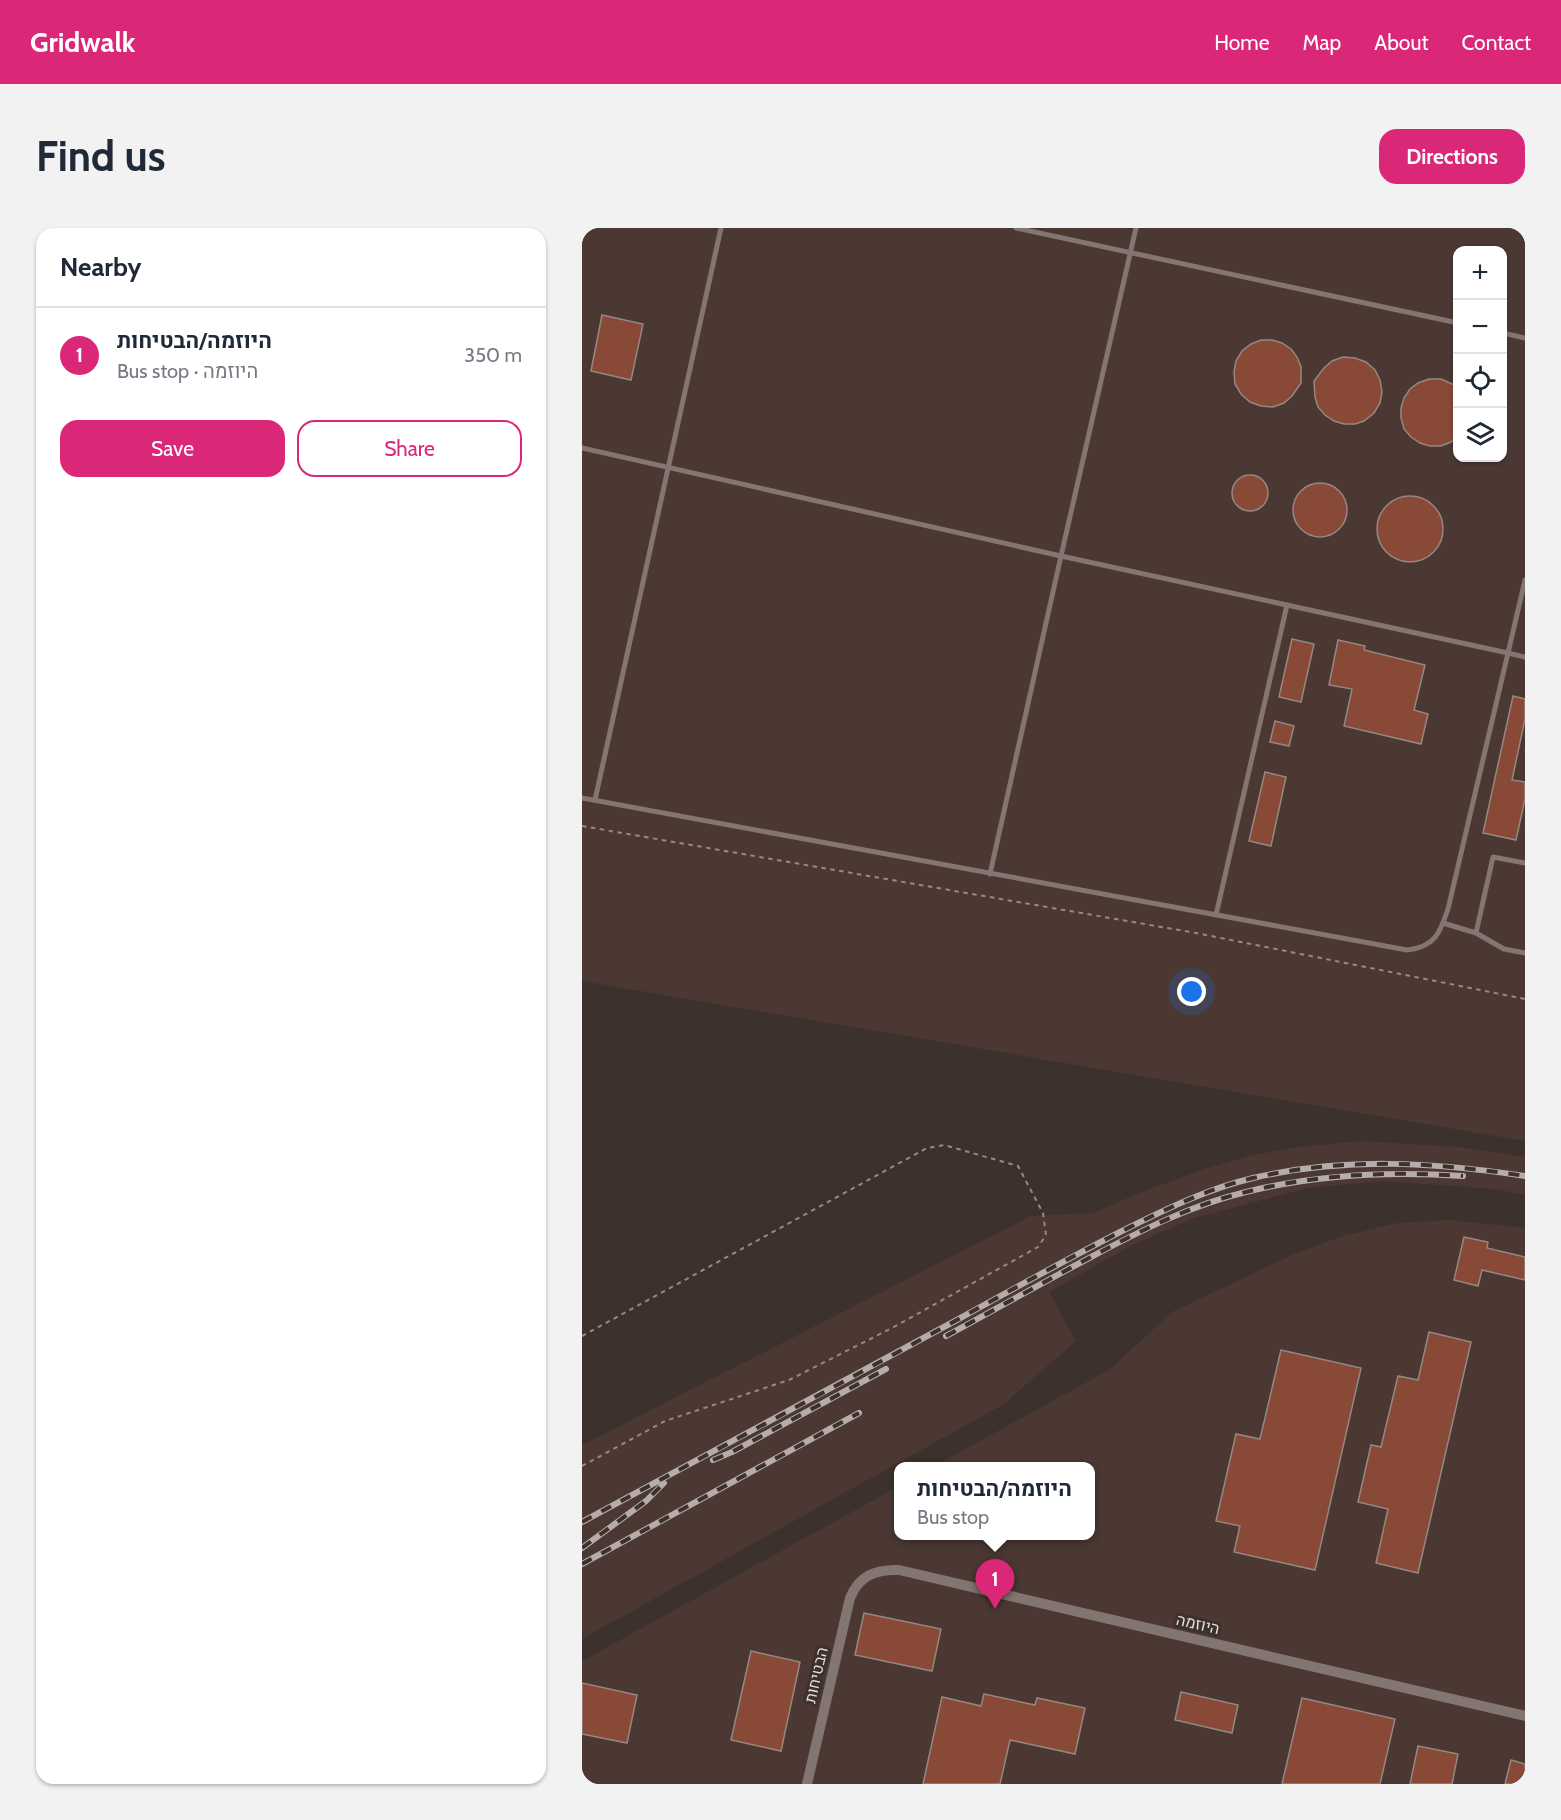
<!DOCTYPE html>
<meta charset="utf-8">
<style>
body{margin:0;font-family:Cabin,Heebo,sans-serif;background:#f2f2f3;color:#1f2937}
.controls{position:absolute;right:18px;top:18px;display:grid;overflow:hidden;border-radius:12px;box-shadow:0 2px 4px #0004}
.controls button{width:54px;height:54px;display:grid;place-items:center;padding:0;border:0;border-bottom:2px solid #e0e1e3;background:#fff;color:#1f2937;font:30px sans-serif}
.you{position:absolute;left:610px;top:764px;width:21px;height:21px;margin:-15px;border:4px solid #fff;border-radius:50%;background:#1a73e8;box-shadow:0 0 0 9px #1a73e833}
.badge{display:grid;place-items:center;width:39px;height:39px;border-radius:50%;background:#db2777;color:#fff;font-size:20px;font-weight:700}
.pin{position:absolute;translate:-50% -50px;filter:drop-shadow(0 2px 3px #0008)}
.pin::after{content:'';position:absolute;top:32px;width:21px;height:18px;background:inherit;clip-path:polygon(0 0,100% 0,50% 100%)}
.popup{position:absolute;left:312px;top:1234px;width:201px;height:78px;box-sizing:border-box;display:grid;place-content:center;border-radius:12px;background:#fff;filter:drop-shadow(0 2px 4px #0005);font-size:20px;white-space:nowrap;color:#747a83}
.popup b{font-size:22px;color:#1f2937}
.popup::after{content:'';position:absolute;left:50%;top:100%;margin-left:-12px;border:12px solid transparent;border-top-color:#fff}
.list{margin:0;padding:0;list-style:none}
h2{display:flex;justify-content:space-between;align-items:center;height:78px;margin:0;padding:0 24px;font-size:26px}
h2 small{font-size:20px;font-weight:400;color:#747a83}
.list li{display:grid;grid-template-columns:39px 1fr auto;gap:18px;align-items:center;box-sizing:border-box;height:96px;padding:0 24px;border-top:2px solid #e0e1e3}
.list b{display:block;font-size:22px;white-space:nowrap}
.list p{margin:0;font-size:20px;white-space:nowrap;color:#747a83}
.list em{font-size:20px;font-style:normal;color:#747a83}
.actions{display:flex;gap:12px;padding:18px 24px}
.actions a{flex:1;padding:14px 0;border:2px solid #db2777;border-radius:18px;text-align:center;font-size:21px;color:#db2777}
.actions .main{background:#db2777;color:#fff}
.icon{flex:none;width:33px;height:33px;fill:none;stroke:currentColor;stroke-width:2;stroke-linecap:round;stroke-linejoin:round}
.map{position:relative;flex:none;width:943px;height:1556px;overflow:hidden;border-radius:18px}
header{display:flex;align-items:center;gap:36px;box-sizing:border-box;height:84px;padding:0 30px;background:#db2777;color:#fff}
header strong{font-size:28px}
nav{display:flex;gap:33px;margin-inline-start:auto;font-size:21px}
.intro{display:flex;align-items:center;justify-content:space-between;box-sizing:border-box;height:144px;padding:0 36px}
h1{margin:0;font-size:42px}
.button{padding:15px 27px;border-radius:18px;background:#db2777;color:#fff;font-size:21px;font-weight:700}
main{display:flex;gap:36px;padding:0 36px}
aside{flex:1;background:#fff;border-radius:18px;box-shadow:0 2px 4px #0004}
.map>svg:first-child{display:block}
</style>
<header>
<strong>Gridwalk</strong>
<nav><a>Home</a><a>Map</a><a>About</a><a>Contact</a></nav>
</header>
<div class="intro"><h1>Find us</h1><a class="button">Directions</a></div>
<main>
<aside>
<h2>Nearby<small></small></h2>
<ul class="list">
<li><span class="badge">1</span><div><b>היוזמה/הבטיחות</b><p>Bus stop · היוזמה</p></div><em>350 m</em></li>
</ul>
<div class="actions"><a class="main">Save</a><a>Share</a></div>
</aside>
<div class="map">
<svg width="943" height="1556" viewBox="0 0 943 1556">
<rect width="100%" height="100%" fill="#3d312d"/>
<g fill="#4b3833" fill-rule="evenodd">
<path d="M 0,0 L 943,0 L 943,913 L 0,753 ZM 876,22 L 921,22 L 921,230 L 876,230 Z"/>
<polygon points="778,913 876,919 943,929 943,967 913,961 799,953 726,960 612,990 548,1018 467,1064 494,1113 422,1176 0,1411 0,1217 449,988 511,985 565,962 623,941 671,927 718,919"/>
<polygon points="868,992 943,1000 943,1556 0,1556 0,1433 317,1258 317,1308 509,1308 509,1238 352,1238 527,1142 590,1084 710,1027 758,1009 815,995"/>
</g>
<g fill="#884936" stroke="#958783" stroke-width="1.5">
<polygon points="20,87 61,96 49,152 9,143"/>
<polygon points="679,112 690,112 700,115 709,121 715,129 719,139 719,155 710,168 702,175 691,179 679,178 668,174 659,166 653,156 652,144 654,133 660,123 669,116"/>
<polygon points="761,129 773,130 784,134 793,142 798,152 800,164 798,175 792,185 782,193 773,196 762,196 752,193 743,187 736,179 733,169 732,153 742,140 750,133"/>
<polygon points="847,151 859,151 870,156 876,160 876,208 869,214 859,218 848,218 838,215 829,209 822,201 819,190 819,180 822,170 828,161 836,155"/>
<circle cx="668" cy="265" r="18"/>
<circle cx="738" cy="282" r="27"/>
<circle cx="828" cy="301" r="33"/>
<polygon points="710,411 732,416 719,474 697,469"/>
<polygon points="756,412 783,418 782,422 843,437 832,482 846,486 839,516 762,498 770,461 747,457"/>
<polygon points="931,468 943,471 943,491 930,552 943,554 943,571 934,612 901,605"/>
<polygon points="693,493 712,498 707,518 688,514"/>
<polygon points="683,544 704,549 689,618 667,613"/>
<polygon points="882,1009 906,1014 905,1020 943,1029 943,1052 900,1042 896,1058 872,1052"/>
<polygon points="847,1104 889,1114 836,1345 794,1335 806,1281 776,1274 789,1217 799,1219 816,1148 836,1152"/>
<polygon points="699,1122 779,1140 733,1342 652,1324 658,1298 634,1293 654,1206 678,1211"/>
<polygon points="282,1385 359,1401 350,1443 273,1427"/>
<polygon points="169,1423 218,1434 199,1523 149,1512"/>
<polygon points="0,1455 55,1467 45,1515 0,1506"/>
<polygon points="599,1464 656,1477 650,1505 593,1492"/>
<polygon points="402,1466 453,1477 455,1470 503,1480 493,1526 428,1512 418,1556 341,1556 360,1469 399,1478"/>
<polygon points="720,1470 813,1491 798,1556 700,1556"/>
<polygon points="836,1518 876,1526 870,1556 828,1556"/>
<polygon points="929,1532 943,1536 943,1556 923,1556"/>
</g>
<g fill="none" stroke-linecap="round" stroke-linejoin="round">
<g stroke="#948a86" stroke-width="2" stroke-dasharray="4.5 4.5" stroke-linecap="butt">
<polyline points="0,598 614,705 943,771"/>
<polyline points="0,1108 345,920 362,917 436,938 461,985 464,1007 456,1019 310,1100 207,1152 83,1193 0,1238"/>
</g>
<g stroke="#837571" stroke-width="5">
<polyline points="434,0 876,95"/>
<polyline points="554,0 479,328 926,425 943,352"/>
<polyline points="921,105 943,110"/>
<polyline points="0,220 479,328 408,646"/>
<path d="M 0,570 L 825,722 C 853,719 858,705 866,681 L 926,425 L 943,429"/>
<polyline points="13,572 139,0"/>
<polyline points="634,687 705,377"/>
<polyline points="861,695 894,705 922,721 943,725"/>
<polyline points="894,705 911,629 943,635"/>
</g>
<path stroke="#837571" stroke-width="10" d="M 225,1556 L 268,1370 C 277,1348 293,1341 317,1342 L 943,1488"/>
<defs>
<g id="rail">
<path d="M 364,1108 C 412,1082 460,1055 509,1029 C 558,1003 609,977 664,964 C 736,946 808,943 881,948"/>
<polyline points="131,1232 150,1224 304,1141"/>
<path d="M 0,1294 C 124,1227 249,1161 373,1093 C 429,1062 485,1031 542,1002 C 584,981 625,961 671,950 C 762,929 851,934 943,948"/>
<polyline points="0,1320 64,1273 82,1255"/>
<polyline points="0,1336 277,1185"/>
</g>
</defs>
<use href="#rail" stroke="#b6adaa" stroke-width="6"/>
<use href="#rail" stroke="#3d312d" stroke-width="4" stroke-dasharray="11" stroke-linecap="butt"/>
</g>
<g text-anchor="middle" dominant-baseline="central" stroke-width="6" stroke-linejoin="round" paint-order="stroke">
<g font-size="16" fill="#e6dedb" stroke="#3d312d">
<text transform="translate(616 1396) rotate(13)">היוזמה</text>
<text transform="translate(234 1447) rotate(-77)">הבטיחות</text>
</g>
</g>
</svg>
<div class="controls">
<button>+</button>
<button>−</button>
<button><svg class="icon" aria-label="locate" viewBox="0 0 24 24"><circle cx="12" cy="12" r="6"/><path d="M12 2v4M12 18v4M2 12h4M18 12h4"/></svg></button>
<button><svg class="icon" aria-label="layers" viewBox="0 0 24 24"><path d="M12 4l9 5-9 5-9-5zM3 14l9 5 9-5"/></svg></button>
</div>
<div class="you"></div>
<div class="pin badge" style="left:413px;top:1381px">1</div>
<div class="popup"><b>היוזמה/הבטיחות</b>Bus stop</div>
</div>
</main>
